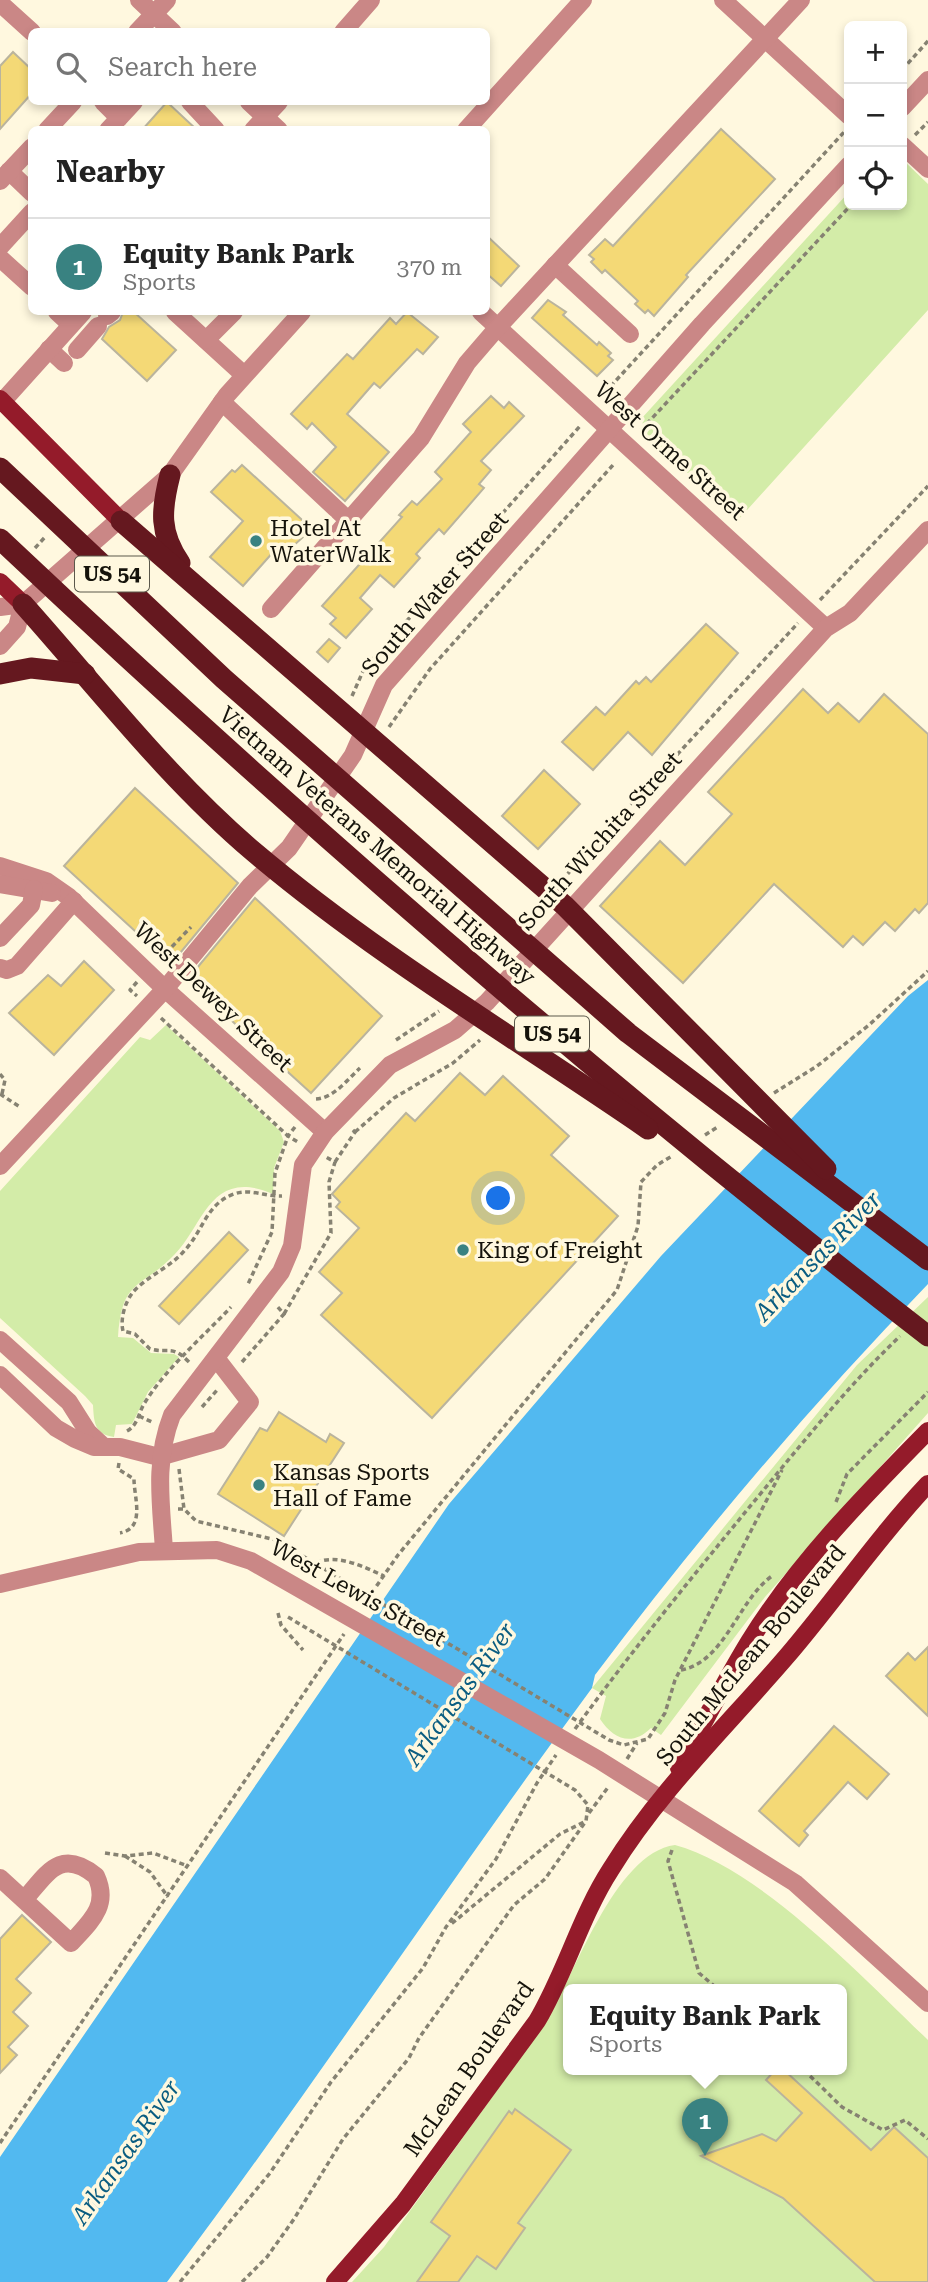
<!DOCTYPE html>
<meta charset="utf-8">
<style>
body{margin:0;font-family:"Roboto Serif",serif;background:#f6f6f6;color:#222}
.controls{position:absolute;right:21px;top:21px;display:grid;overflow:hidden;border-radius:10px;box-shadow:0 4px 10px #0003}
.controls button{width:63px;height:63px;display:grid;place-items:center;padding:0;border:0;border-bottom:2px solid #e0e0e0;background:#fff;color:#222;font:35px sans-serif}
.you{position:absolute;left:499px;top:1199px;width:24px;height:24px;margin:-18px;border:5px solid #fff;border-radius:50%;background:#1a73e8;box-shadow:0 0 0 10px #1a73e833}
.badge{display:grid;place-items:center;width:46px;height:46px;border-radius:50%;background:#398281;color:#fff;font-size:23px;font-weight:700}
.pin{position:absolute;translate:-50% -58px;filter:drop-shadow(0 2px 4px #0008)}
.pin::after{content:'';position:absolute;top:37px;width:24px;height:21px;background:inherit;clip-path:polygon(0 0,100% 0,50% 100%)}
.popup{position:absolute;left:563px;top:1984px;width:284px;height:91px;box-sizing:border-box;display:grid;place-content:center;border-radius:10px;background:#fff;filter:drop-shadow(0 2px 5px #0005);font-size:23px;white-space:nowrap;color:#767676}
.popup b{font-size:26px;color:#222}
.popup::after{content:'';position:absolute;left:50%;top:100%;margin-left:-14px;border:14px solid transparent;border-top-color:#fff}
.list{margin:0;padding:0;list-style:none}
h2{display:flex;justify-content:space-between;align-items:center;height:91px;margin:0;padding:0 28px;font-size:30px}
h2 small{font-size:23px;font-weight:400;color:#767676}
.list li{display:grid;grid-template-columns:46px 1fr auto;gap:21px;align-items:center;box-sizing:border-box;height:98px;padding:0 28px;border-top:2px solid #e0e0e0}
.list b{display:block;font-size:26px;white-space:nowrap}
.list p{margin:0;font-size:23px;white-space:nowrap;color:#767676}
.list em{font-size:23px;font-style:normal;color:#767676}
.icon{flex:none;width:38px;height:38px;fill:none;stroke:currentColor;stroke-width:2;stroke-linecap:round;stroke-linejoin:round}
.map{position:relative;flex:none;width:928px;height:2282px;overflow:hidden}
.search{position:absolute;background:#fff;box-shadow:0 4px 10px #0003;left:28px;top:28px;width:462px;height:77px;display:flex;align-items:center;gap:18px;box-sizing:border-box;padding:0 24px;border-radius:10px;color:#767676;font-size:26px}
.panel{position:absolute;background:#fff;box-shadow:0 4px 10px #0003;left:28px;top:126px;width:462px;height:189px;border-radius:10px}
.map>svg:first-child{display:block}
</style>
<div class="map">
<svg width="928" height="2282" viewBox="0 0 928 2282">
<rect width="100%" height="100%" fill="#fff8df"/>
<g fill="#d3eca8" fill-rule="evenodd">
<polygon points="902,159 928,184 928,310 738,520 647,435 641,419 849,192 849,205 902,205"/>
<path d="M 166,1025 L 280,1131 L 284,1142 L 274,1168 L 273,1194 C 211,1167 204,1224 175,1254 C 141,1290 122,1277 118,1337 L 133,1338 L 151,1353 L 174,1354 L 179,1357 L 148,1392 L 132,1424 L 116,1425 L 114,1437 C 94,1434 94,1422 93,1405 L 85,1396 L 0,1318 L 0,1191 L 140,1037 L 150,1040 Z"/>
<path d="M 928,1297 L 928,1413 L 765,1597 L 661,1735 L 651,1728 C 632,1747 613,1739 600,1719 L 606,1696 L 592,1688 L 857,1365 Z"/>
<path d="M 675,1845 C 760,1868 864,1979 928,2040 L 928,2282 L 352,2282 L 384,2247 L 544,2025 C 574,1978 614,1853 675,1845 ZM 568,1990 L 842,1990 L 842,2070 L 568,2070 Z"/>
</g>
<path fill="#52b9f0" d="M 928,980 L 928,1284 C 809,1407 698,1538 595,1675 L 592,1688 C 447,1884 313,2088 167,2282 L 0,2282 L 0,2157 L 449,1504 L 661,1256 L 908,996 Z"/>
<g fill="#f4d976" stroke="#bab49d" stroke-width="2">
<polygon points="13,52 32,70 32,93 0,129 0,66"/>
<polygon points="167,102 197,130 142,130"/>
<polygon points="721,129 775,179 686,275 688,277 654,316 648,310 645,313 635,304 638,301 605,270 602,273 591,262 594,259 589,255 605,239 613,246"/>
<polygon points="486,235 519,266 501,286 486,273"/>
<polygon points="548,300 566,312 563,315 597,345 599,342 611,353 608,356 613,360 597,376 532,318"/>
<polygon points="123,312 134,312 176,350 147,381 102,339 109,327 120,320"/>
<polygon points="407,312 438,337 423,354 417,349 380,388 374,383 347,414 389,452 345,501 313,472 336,447 312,423 307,429 291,414 347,354 353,359 390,318 396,324"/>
<polygon points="491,396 504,408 509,402 524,416 481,461 491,470 479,484 484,488 444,534 439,529 416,554 420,558 394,587 380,575 360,598 372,609 346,638 330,624 336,618 322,606 402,517 399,515 412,501 417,505 442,479 435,472 471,432 463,424"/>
<polygon points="242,465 312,529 282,556 275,550 243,586 210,557 243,521 211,492 232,470 235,472"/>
<polygon points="706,624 738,653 652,755 628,732 593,770 562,742 596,707 605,715 636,681 639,684 646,677 651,682"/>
<polygon points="329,639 340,648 328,662 317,652"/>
<polygon points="803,689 828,713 838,703 859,722 884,694 928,734 928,903 919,913 915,909 895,931 885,922 863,945 853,936 843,947 774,884 683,983 600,906 660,841 685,865 732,814 708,792"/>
<polygon points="544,770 580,804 538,849 502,816"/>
<polygon points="135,788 238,883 171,964 64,866"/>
<polygon points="255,898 382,1016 311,1093 187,980"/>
<polygon points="84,961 114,990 54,1055 9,1013 48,975 61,986"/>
<polygon points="460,1073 485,1095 503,1076 569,1136 551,1155 618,1216 432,1418 321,1315 342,1293 319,1272 359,1228 336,1207 340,1202 332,1194 406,1113 415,1121"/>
<polygon points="229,1232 248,1250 179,1324 159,1306"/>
<polygon points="279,1412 326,1442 330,1434 344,1443 284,1536 218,1494 260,1428 267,1431"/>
<polygon points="928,1647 928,1716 886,1676 908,1653 915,1660"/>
<polygon points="834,1726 889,1774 867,1799 848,1782 804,1831 808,1835 799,1846 759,1811"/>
<polygon points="22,1915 51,1942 16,1979 31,1993 13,2012 28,2026 8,2047 17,2055 0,2073 0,1939"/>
<polygon points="775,2070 784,2070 871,2150 894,2127 928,2158 928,2282 875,2282 783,2198 701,2156 762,2134 776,2141 802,2113 766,2080"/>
<polygon points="515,2109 571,2150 518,2223 525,2228 496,2269 477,2256 458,2282 417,2282 450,2236 431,2222 509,2111 512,2114"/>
</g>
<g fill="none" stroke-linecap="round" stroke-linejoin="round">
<g stroke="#868272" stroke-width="3.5" stroke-dasharray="5 3.5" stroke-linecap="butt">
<polyline points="902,70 928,41"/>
<polyline points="915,135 928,122"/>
<polyline points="599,399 845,131"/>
<polyline points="641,430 851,205"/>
<polyline points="35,548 46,536"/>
<polyline points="820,600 928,486"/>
<polyline points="352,696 364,669 581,425"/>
<polyline points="389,727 430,669 613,465"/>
<polyline points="562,880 798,623"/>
<polyline points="526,919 537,906"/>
<polyline points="490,957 502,945"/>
<polyline points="160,959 191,927"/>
<polyline points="137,982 130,990 137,996"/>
<polyline points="161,1018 288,1136 275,1173 272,1232 248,1284"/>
<polyline points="396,1040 439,1011"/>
<polyline points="0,1074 5,1080 2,1094"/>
<polyline points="774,1093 817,1066 869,1025 928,971"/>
<polyline points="0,1094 20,1107"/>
<path d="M 316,1099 C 334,1098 347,1080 360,1068"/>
<polyline points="295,1127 288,1136 298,1142"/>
<polyline points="355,1132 394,1098 453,1063 480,1040"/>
<polyline points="705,1135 719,1126"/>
<polyline points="335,1162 355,1132 352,1129"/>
<polyline points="284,1314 331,1233 329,1182 335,1162 326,1157"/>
<path d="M 189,1362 C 171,1344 170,1354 150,1349 L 135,1334 L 123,1331 C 120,1319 125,1301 134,1291 C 149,1275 171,1267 185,1250 C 203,1231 206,1204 234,1194 C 250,1188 266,1197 282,1196"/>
<polyline points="242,1362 284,1314 276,1305"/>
<polyline points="202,1407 218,1389"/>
<polyline points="139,1416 154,1423"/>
<path d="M 127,1431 C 138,1425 138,1414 144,1404 C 166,1368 202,1338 231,1307"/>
<path d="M 119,1463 L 118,1469 L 134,1479 C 134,1498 146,1528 120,1533"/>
<polyline points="179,1469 184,1509"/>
<polyline points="836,1502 847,1474 928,1392"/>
<polyline points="178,1509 184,1509 196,1521 276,1540 609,1740 624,1745 648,1739 665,1713 675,1680 782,1470"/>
<path d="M 316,1563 C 337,1553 364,1567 384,1576"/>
<polyline points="362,1607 398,1555 617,1290 638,1226 641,1182 657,1165 672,1156"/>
<polyline points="278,1613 281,1625 303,1650"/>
<polyline points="288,1617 575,1790 588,1805 586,1821 560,1834 450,1925"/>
<path d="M 681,1670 C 725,1662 738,1600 772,1576"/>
<path d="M 575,1729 C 631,1652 692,1577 752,1504 C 800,1446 846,1388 900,1336"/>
<polyline points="627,1759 637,1743"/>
<polyline points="589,1813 609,1786"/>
<polyline points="672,1850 668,1861 699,1973 719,1990"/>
<polyline points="105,1853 125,1856 153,1853 188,1866"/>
<polyline points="125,1856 150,1872 168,1897"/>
<polyline points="804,2070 842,2107 883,2130 905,2120 928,2139"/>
<polyline points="0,2143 344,1634"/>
<polyline points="180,2282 270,2173 331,2082 423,1968 446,1927 496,1859 537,1783 556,1755"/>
<polyline points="242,2282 267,2257 294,2219 343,2139 409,2058 419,2038 514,1905 545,1879 586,1821"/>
</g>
<g stroke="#ca8786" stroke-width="18">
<polyline points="139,0 173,32"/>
<polyline points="723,0 849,116"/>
<polyline points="0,3 32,32"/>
<polyline points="137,32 167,0"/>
<polyline points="343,32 371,0"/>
<polyline points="103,102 119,118"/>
<polyline points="190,102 216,130"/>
<polyline points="249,102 279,130"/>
<polyline points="902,108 928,80"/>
<polyline points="47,130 73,102"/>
<polyline points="108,130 134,102"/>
<polyline points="253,130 279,102"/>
<polyline points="466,130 583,0"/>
<polyline points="902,145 928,169"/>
<polyline points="9,171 32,193"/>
<polyline points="0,181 32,147"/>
<polyline points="0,247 32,212"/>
<polyline points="0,258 32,287"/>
<polyline points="555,265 630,334"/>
<polyline points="57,312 71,325"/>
<polyline points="175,312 244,375"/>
<polyline points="481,312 826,628"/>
<polyline points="107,316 112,312"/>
<polyline points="206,340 234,312"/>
<polyline points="49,349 64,363"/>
<polyline points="77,350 98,326"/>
<polyline points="2,402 83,312"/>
<polyline points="222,402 349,521"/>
<polyline points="0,607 23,604 170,475 227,395 302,312"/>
<polyline points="271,609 421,438 467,363 498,327 801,0"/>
<polyline points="0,646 17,627 23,604"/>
<polyline points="0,866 46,881 69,897 165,989 325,1132"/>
<polyline points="0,884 52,893"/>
<polyline points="0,938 31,905 34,889"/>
<polyline points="0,968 7,970 17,966 74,901"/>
<polyline points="0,1166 165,989 250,886 289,848 353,755 384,685 702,324 849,165"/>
<polyline points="0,1340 69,1402 88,1432 102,1445"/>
<polyline points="0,1375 56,1428 75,1439 94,1447 120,1447 159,1457 219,1440 250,1402 216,1358"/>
<path d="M 164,1550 C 161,1503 154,1461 172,1415 L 281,1272 L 292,1246 L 303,1165 L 325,1132 L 390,1065 L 455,1030 L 487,1002 L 826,628 L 850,613 L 928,530"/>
<polyline points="0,1584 139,1552 217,1550 251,1561 599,1760 795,1883 928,2003"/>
<path d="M 0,1878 L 71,1943 C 90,1922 110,1906 96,1876 C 60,1847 47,1874 24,1900"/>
</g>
<g stroke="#941b2a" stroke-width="18">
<polyline points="0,399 121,521"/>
<polyline points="0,582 23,604"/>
<path d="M 679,1768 C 702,1726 724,1683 749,1642 C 797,1564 864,1496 928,1431"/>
<path d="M 335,2282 L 403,2204 L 537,2021 C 566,1972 580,1917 611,1869 C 659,1791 727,1726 787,1656 C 835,1600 877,1538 928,1484"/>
</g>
<g stroke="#65181f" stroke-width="21">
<polyline points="0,468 224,679 628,1033 928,1260"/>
<path d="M 170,475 C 161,510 159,533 180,563"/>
<polyline points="121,521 565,906 826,1169"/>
<path d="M 0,539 C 297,819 605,1086 928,1336"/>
<path d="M 23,604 C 98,688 168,779 254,852 C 377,956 516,1038 648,1129"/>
<polyline points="0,674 31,668 85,674"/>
</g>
</g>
<g fill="#398281" stroke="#fff8df" stroke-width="2.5">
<circle cx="256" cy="541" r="7"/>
<circle cx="463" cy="1250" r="7"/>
<circle cx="259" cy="1485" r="7"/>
</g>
<g text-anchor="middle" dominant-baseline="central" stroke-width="7" stroke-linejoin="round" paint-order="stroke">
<g fill="#fff8df" stroke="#5b584b" stroke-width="2">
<rect x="75" y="556.5" width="74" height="35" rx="5"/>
<rect x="515" y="1016.5" width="74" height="35" rx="5"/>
</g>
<g font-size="21" font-weight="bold" fill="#15130b">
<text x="112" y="574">US 54</text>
<text x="552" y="1034">US 54</text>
</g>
<g font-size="23" fill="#15130b" stroke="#fff8df">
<text transform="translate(670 451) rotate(42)">West Orme Street</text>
<text transform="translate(435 594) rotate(-49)">South Water Street</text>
<text transform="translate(600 841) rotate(-48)">South Wichita Street</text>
<text transform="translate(377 846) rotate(41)">Vietnam Veterans Memorial Highway</text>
<text transform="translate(213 997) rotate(43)">West Dewey Street</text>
<text transform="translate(358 1593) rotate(29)">West Lewis Street</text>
<text transform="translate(751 1655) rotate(-50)">South McLean Boulevard</text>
<text transform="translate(469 2069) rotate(-55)">McLean Boulevard</text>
</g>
<g font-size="23" fill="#15130b" stroke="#fff8df" text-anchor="start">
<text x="270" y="528">Hotel At<tspan x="270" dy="26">WaterWalk</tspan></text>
<text x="477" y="1250">King of Freight</text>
<text x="273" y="1472">Kansas Sports<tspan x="273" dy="26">Hall of Fame</tspan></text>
</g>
<g font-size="24" font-style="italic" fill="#0a5d81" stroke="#fff8df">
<text transform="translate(818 1256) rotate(-46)">Arkansas River</text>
<text transform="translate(460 1694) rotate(-54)">Arkansas River</text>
<text transform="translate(126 2152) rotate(-55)">Arkansas River</text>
</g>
</g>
</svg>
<div class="controls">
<button>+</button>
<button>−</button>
<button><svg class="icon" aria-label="locate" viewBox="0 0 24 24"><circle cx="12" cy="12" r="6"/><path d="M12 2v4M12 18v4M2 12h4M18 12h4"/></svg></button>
</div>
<div class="you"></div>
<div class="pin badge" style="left:705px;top:2156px">1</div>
<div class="popup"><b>Equity Bank Park</b>Sports</div>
<div class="search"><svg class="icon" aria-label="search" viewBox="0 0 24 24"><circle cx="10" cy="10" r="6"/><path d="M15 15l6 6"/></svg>Search here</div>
<section class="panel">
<h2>Nearby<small></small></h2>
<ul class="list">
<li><span class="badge">1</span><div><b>Equity Bank Park</b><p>Sports</p></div><em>370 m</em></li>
</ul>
</section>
</div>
